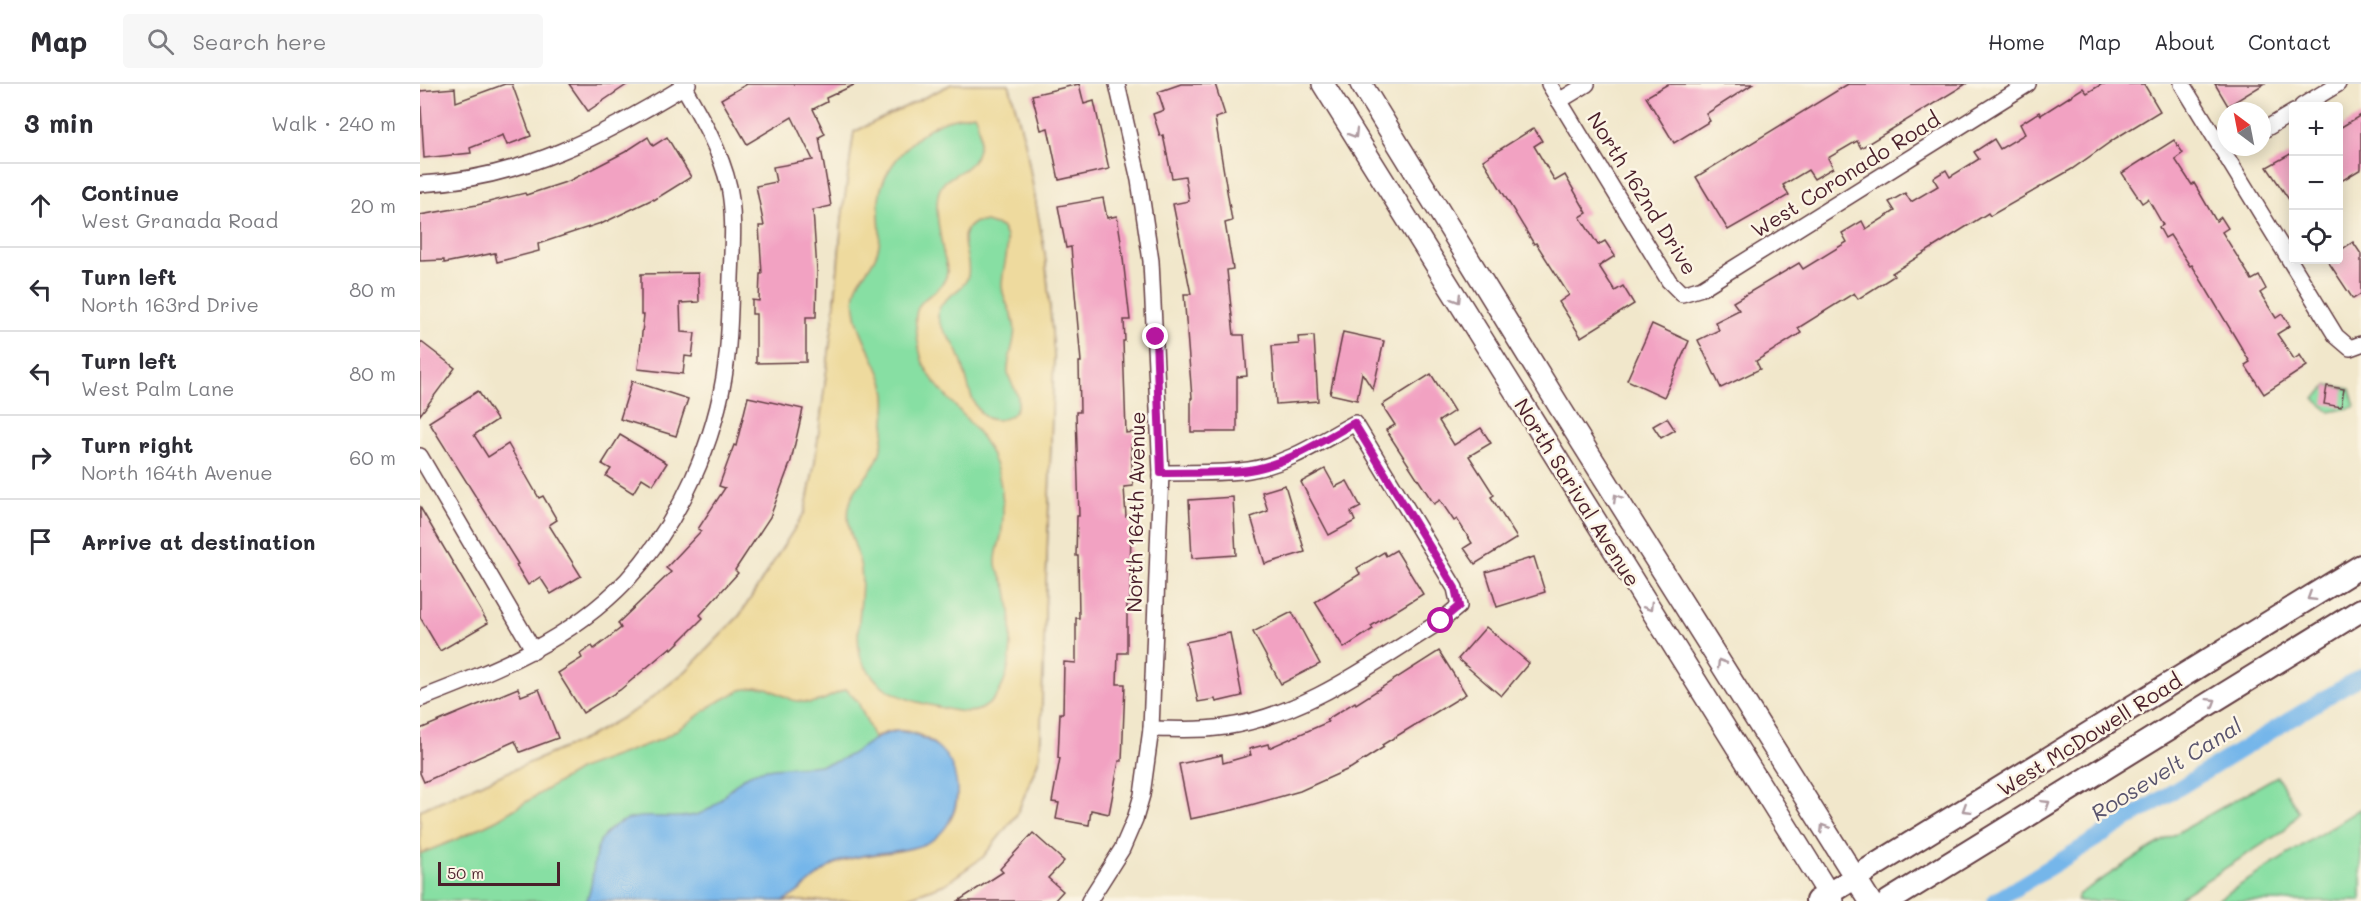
<!DOCTYPE html>
<meta charset="utf-8">
<style>
body{margin:0;font-family:Mali,sans-serif;background:#f7f7f7;color:#2b2b33}
.controls{position:absolute;right:18px;top:18px;display:grid;overflow:hidden;border-radius:6px;box-shadow:0 3px 15px #0003}
.controls button{width:54px;height:54px;display:grid;place-items:center;padding:0;border:0;border-bottom:2px solid #e1e1e2;background:#fff;color:#2b2b33;font:30px sans-serif}
.compass{position:absolute;left:1797px;top:18px;width:54px;height:54px;border-radius:50%;background:#fff;box-shadow:0 3px 15px #0003;rotate:328deg}
.scale{position:absolute;left:18px;bottom:15px;width:122px;box-sizing:border-box;padding-left:6px;border:3px solid #4a1f2b;border-top:0;font-size:16px;line-height:21px;white-space:nowrap;color:#4a1f2b;-webkit-text-stroke:4px #fcf5e5;paint-order:stroke}
.stop{position:absolute;width:18px;height:18px;margin:-14px;border:4px solid #b5179e;border-radius:50%;background:#fff}
.stop.end{background:#b5179e;border-color:#fff;box-shadow:0 2px 6px #0008}
.list{margin:0;padding:0;list-style:none}
h2{display:flex;justify-content:space-between;align-items:center;height:78px;margin:0;padding:0 24px;font-size:26px}
h2 small{font-size:20px;font-weight:400;color:#7c7c81}
.list li{display:grid;grid-template-columns:39px 1fr auto;gap:18px;align-items:center;box-sizing:border-box;height:84px;padding:0 24px;border-top:2px solid #e1e1e2}
.list b{display:block;font-size:22px;white-space:nowrap}
.list p{margin:0;font-size:20px;white-space:nowrap;color:#7c7c81}
.list em{font-size:20px;font-style:normal;color:#7c7c81}
.icon{flex:none;width:33px;height:33px;fill:none;stroke:currentColor;stroke-width:2;stroke-linecap:round;stroke-linejoin:round}
.map{position:relative;flex:none;width:1941px;height:817px;overflow:hidden}
header{display:flex;align-items:center;gap:36px;box-sizing:border-box;height:84px;padding:0 30px;background:#fff;border-bottom:2px solid #e1e1e2}
header strong{font-size:28px}
nav{display:flex;gap:33px;margin-inline-start:auto;font-size:21px}
.search{width:420px;height:54px;background:#f7f7f7;display:flex;align-items:center;gap:15px;box-sizing:border-box;padding:0 21px;border-radius:6px;color:#7c7c81;font-size:22px}
main{display:flex}
aside{flex:1;background:#fff}
.map>svg:first-child{display:block}
</style>
<header>
<strong>Map</strong>
<div class="search"><svg class="icon" aria-label="search" viewBox="0 0 24 24"><circle cx="10" cy="10" r="6"/><path d="M15 15l6 6"/></svg>Search here</div>
<nav><a>Home</a><a>Map</a><a>About</a><a>Contact</a></nav>
</header>
<main>
<aside>
<h2>3 min<small>Walk · 240 m</small></h2>
<ul class="list">
<li><svg class="icon" aria-label="ahead" viewBox="0 0 24 24"><path d="M12 20V5M6 11l6-6 6 6"/></svg><div><b>Continue</b><p>West Granada Road</p></div><em>20 m</em></li>
<li><svg class="icon" aria-label="left" viewBox="0 0 24 24"><path d="M17 20v-9H6M10 6l-5 5 5 5"/></svg><div><b>Turn left</b><p>North 163rd Drive</p></div><em>80 m</em></li>
<li><svg class="icon" aria-label="left" viewBox="0 0 24 24"><path d="M17 20v-9H6M10 6l-5 5 5 5"/></svg><div><b>Turn left</b><p>West Palm Lane</p></div><em>80 m</em></li>
<li><svg class="icon" aria-label="right" viewBox="0 0 24 24"><path d="M7 20v-9h11M14 6l5 5-5 5"/></svg><div><b>Turn right</b><p>North 164th Avenue</p></div><em>60 m</em></li>
<li><svg class="icon" aria-label="arrive" viewBox="0 0 24 24"><path d="M6 21V4h12l-3 4 3 4H6"/></svg><div><b>Arrive at destination</b></div></li>
</ul>
</aside>
<div class="map">
<svg width="1941" height="817" viewBox="0 0 1941 817">
<rect width="100%" height="100%" fill="#fcf5e5"/>
<filter id="ink" filterUnits="userSpaceOnUse"><feTurbulence type="fractalNoise" baseFrequency=".0167" numOctaves="2"/><feDisplacementMap in="SourceGraphic" scale="12" xChannelSelector="R" yChannelSelector="G"/><feConvolveMatrix kernelMatrix="1 2 1 2 8 2 1 2 1" color-interpolation-filters="sRGB"/></filter>
<filter id="wash" filterUnits="userSpaceOnUse"><feTurbulence type="fractalNoise" baseFrequency=".008" numOctaves="4" result="noise"/><feDisplacementMap in="SourceGraphic" scale="24" xChannelSelector="R" yChannelSelector="G"/><feGaussianBlur stdDeviation="1.35" result="paint"/><feColorMatrix in="noise" values="0 0 0 0 0 0 0 0 0 0 0 0 0 0 0 0 0 1.4 0 .05"/><feComposite in="paint" operator="in"/></filter>
<g filter="url(#wash)">
<rect width="100%" height="100%" fill="#f1e7cb"/>
<g fill="#87dfa3" stroke="#687f67" stroke-width="1.5">
<polygon points="532,0 589,0 605,58 625,170 634,271 620,672 597,730 563,773 478,817 0,817 0,726 165,655 219,624 266,587 320,531 385,428 395,378 414,229 422,135 434,48"/>
<polygon points="1909,301 1930,305 1935,323 1910,328 1894,315"/>
<polygon points="1857,692 1879,728 1865,746 1754,817 1656,817 1659,810 1727,766"/>
<polygon points="1941,724 1941,817 1795,817"/>
</g>
<path fill="#eeda9e" stroke="#9c7c64" stroke-width="1.5" fill-rule="evenodd" d="M 532,0 L 589,0 L 605,58 L 625,170 L 634,271 L 620,672 L 597,730 L 563,773 L 525,800 L 478,817 L 363,817 C 382,804 398,786 420,778 C 448,767 494,772 517,752 C 569,708 511,621 454,654 L 438,618 L 426,605 L 403,616 L 390,619 L 372,616 L 347,604 L 337,603 L 321,606 L 294,620 L 268,639 L 242,655 L 160,685 L 78,735 L 35,756 L 0,770 L 0,726 L 165,655 L 219,624 L 266,587 L 320,531 L 385,428 L 395,378 L 414,229 L 422,135 L 434,48 ZM 554,30 C 562,44 562,72 547,83 C 535,93 522,93 518,111 C 515,129 520,150 523,168 C 524,175 528,182 527,189 C 522,214 492,209 496,241 C 497,252 499,266 502,276 C 513,306 551,333 567,362 C 582,388 586,423 581,452 C 579,462 575,470 576,480 C 577,490 585,496 587,506 C 593,539 598,607 561,625 C 549,631 532,626 519,623 C 498,619 469,612 455,595 C 449,588 442,580 440,571 C 434,543 445,513 441,485 C 438,464 425,445 429,423 C 432,405 446,395 455,380 C 464,365 464,343 466,325 C 470,290 442,263 436,231 C 428,193 451,192 458,165 C 463,149 457,132 459,115 C 462,85 492,53 519,39 C 530,34 542,33 554,30 ZM 556,138 L 566,138 L 581,143 C 594,160 582,182 582,201 C 582,220 598,231 594,253 C 593,264 587,277 588,289 C 590,301 602,310 597,323 C 591,338 569,340 560,328 C 546,310 547,284 536,264 C 531,254 519,244 518,233 C 516,213 545,209 548,191 C 552,171 532,150 556,138 Z"/>
<path fill="#75b6ea" stroke="#606a8a" stroke-width="1.5" d="M 479,647 C 503,651 527,663 534,688 C 543,717 530,753 499,762 C 473,770 444,768 418,778 C 400,786 376,814 362,817 C 350,817 321,817 308,817 C 260,817 213,817 166,817 C 177,795 169,766 187,748 C 214,721 247,740 279,730 C 300,723 309,701 328,691 C 354,678 387,687 414,678 C 439,670 452,650 479,647 Z"/>
<g fill="none" stroke-linecap="round" stroke-linejoin="round">
<polyline stroke="#75b6ea" stroke-width="16" points="1575,817 1941,592"/>
</g>
<g id="blocks">
<g fill="#f2a2c2">
<polygon points="85,0 92,0 111,52 87,61 83,51 50,64 51,69 4,74 0,7 35,4 36,18"/>
<polygon points="149,0 208,0 168,27"/>
<polygon points="327,0 436,0 406,14 407,18 393,25 405,50 399,53 411,122 393,126 397,187 396,233 386,233 386,278 336,279 336,230 332,230 332,216 339,217 340,190 342,190 339,142 344,142 336,102 356,98 353,83 393,76 372,33 327,60 301,15"/>
<polygon points="659,0 664,20 674,17 689,85 639,96 628,44 621,46 612,11"/>
<polygon points="761,0 795,0 805,31 795,34 812,137 805,139 813,185 807,186 814,251 824,251 827,292 817,293 817,348 771,348 771,314 772,314 764,210 771,210 753,120 769,117 765,92 752,94 743,51 740,52 733,30 744,26 738,8"/>
<polygon points="1248,0 1333,0 1286,30 1290,37 1254,59 1226,13"/>
<polygon points="1428,0 1546,0 1441,64 1437,57 1408,74 1413,84 1394,95 1388,86 1363,101 1369,111 1308,146 1276,93"/>
<polygon points="1682,0 1724,0 1740,27 1696,54 1652,85 1570,132 1568,129 1517,161 1472,189 1474,192 1438,215 1434,209 1378,244 1381,249 1336,277 1340,285 1301,304 1278,256 1299,246 1295,238 1319,226 1313,218 1379,179 1383,185 1427,158 1422,149 1442,137 1446,145 1475,127 1469,118 1485,109 1491,118 1518,102 1513,94 1526,86 1530,93 1559,75 1554,68 1574,55 1580,65 1605,50 1600,40 1619,28 1621,31 1663,4 1667,9"/>
<polygon points="1795,0 1844,0 1808,22"/>
<polygon points="1941,31 1941,85 1918,99 1918,45"/>
<polygon points="1114,44 1122,57 1114,62 1135,97 1145,91 1167,129 1160,133 1178,161 1185,157 1195,172 1179,182 1195,207 1203,202 1214,220 1161,253 1139,218 1149,211 1116,159 1114,160 1063,76"/>
<polygon points="228,53 233,62 247,53 271,93 234,116 233,115 181,140 181,139 118,160 119,167 77,178 75,169 24,179 24,176 0,177 0,131 57,121 105,109 106,111 149,97 205,68"/>
<polygon points="1754,56 1763,69 1755,75 1772,101 1774,99 1796,137 1801,133 1808,144 1802,148 1832,196 1839,192 1846,205 1840,209 1856,234 1862,230 1870,242 1857,250 1874,275 1880,271 1887,282 1844,310 1825,281 1830,278 1772,181 1770,182 1750,151 1745,154 1739,143 1743,141 1728,115 1722,119 1702,89"/>
<polygon points="1874,68 1874,123 1847,83"/>
<polygon points="683,114 687,134 697,132 701,157 710,236 704,236 705,257 703,257 706,349 714,348 714,361 711,361 713,402 704,403 706,433 711,433 710,520 707,520 707,569 698,569 697,600 705,600 702,677 699,677 689,730 671,726 669,741 636,735 639,719 632,718 640,674 638,674 640,629 643,629 644,578 656,579 656,534 659,534 658,472 656,472 657,432 659,432 656,328 660,328 659,278 661,278 651,163 646,164 638,122"/>
<polygon points="1933,158 1941,170 1941,210 1933,215 1907,176 1918,176 1918,168"/>
<polygon points="278,189 279,218 260,219 261,248 275,249 272,273 265,272 263,290 218,285 224,231 221,231 221,190"/>
<polygon points="1232,240 1269,257 1244,313 1207,296"/>
<polygon points="923,248 964,257 953,306 942,289 937,316 910,310"/>
<polygon points="894,252 898,317 856,320 852,262 879,260 878,253"/>
<polygon points="0,257 35,284 0,331"/>
<polygon points="1011,290 1034,327 1019,337 1034,361 1061,344 1071,359 1049,372 1074,411 1071,413 1097,454 1055,480 1044,464 1052,459 1037,435 1034,437 1020,416 1014,420 966,346 975,341 962,321"/>
<polygon points="212,297 268,315 256,352 200,335"/>
<polygon points="1907,302 1924,305 1921,323 1904,320"/>
<polygon points="58,307 77,336 54,351 68,373 88,360 119,414 123,412 137,436 129,441 161,492 131,510 120,493 108,501 96,481 98,480 9,338"/>
<polygon points="328,313 383,325 371,377 350,433 315,486 318,489 280,531 283,534 252,565 251,563 200,606 163,629 138,589 162,574 160,570 172,562 174,565 201,544 198,539 251,488 246,484 281,447 278,445 305,404 299,402 314,361 316,362"/>
<polygon points="1247,334 1255,346 1241,354 1233,342"/>
<polygon points="200,351 247,379 233,401 222,394 213,409 186,392 191,385 182,380"/>
<polygon points="905,385 915,403 927,397 941,423 931,428 935,437 909,451 881,398"/>
<polygon points="865,401 885,468 845,480 831,433 848,427 842,408"/>
<polygon points="813,413 816,471 772,474 769,416"/>
<polygon points="0,423 68,539 20,567 0,533"/>
<polygon points="976,466 1003,510 951,542 953,545 924,564 895,518 940,490 937,484 964,468 966,472"/>
<polygon points="1114,473 1125,508 1077,523 1066,488"/>
<polygon points="872,528 900,580 861,600 833,548"/>
<polygon points="1066,543 1109,579 1081,612 1038,575"/>
<polygon points="810,549 822,612 796,618 795,615 778,618 766,558"/>
<polygon points="1019,567 1046,610 962,661 964,663 931,684 880,707 813,726 770,735 759,680 802,671 803,679 831,671 829,665 848,660 849,664 908,638 906,636 935,618 936,620"/>
<polygon points="98,604 101,612 119,605 138,654 100,668 95,657 4,698 0,689 0,645"/>
<polygon points="613,749 644,777 628,794 643,807 634,817 538,817 583,788 580,785"/>
</g>
</g>
</g>
<g filter="url(#ink)">
<use href="#blocks" fill-opacity="0" stroke="#633d43" stroke-width="1.5"/>
<g fill="none" stroke-linecap="round" stroke-linejoin="round">
<defs>
<g id="street">
<polyline points="1129,0 1249,197 1262,210 1282,204 1608,0"/>
<polyline points="1762,0 1916,252 1930,264 1941,260"/>
<polyline points="1139,17 1167,0"/>
<polyline points="1882,22 1918,0"/>
<polyline points="1842,47 1874,28"/>
<path d="M 0,100 C 102,95 183,52 268,0"/>
<polyline points="0,372 114,567"/>
<path d="M 0,615 C 77,585 149,557 207,496 C 260,438 296,357 306,280 C 310,252 310,222 311,194 C 312,164 315,132 309,103 C 301,67 280,31 262,0"/>
<path d="M 731,645 C 755,645 780,647 804,643 C 886,631 953,579 1021,537 L 1039,522 L 1035,504 L 935,339 C 901,357 868,380 829,386 C 801,390 770,388 741,389"/>
<polyline points="669,817 702,765 715,735 722,711 731,645 741,389 731,177 719,96 697,0"/>
</g>
<g id="secondary">
<polyline points="903,0 1413,817"/>
<polyline points="941,0 1139,322 1450,817"/>
</g>
<g id="primary">
<polyline points="1397,817 1941,482"/>
<polyline points="1469,817 1941,526"/>
</g>
</defs>
<use href="#street" stroke="#633d43" stroke-width="18"/>
<use href="#secondary" stroke="#633d43" stroke-width="24"/>
<use href="#primary" stroke="#633d43" stroke-width="26"/>
<use href="#street" stroke="#fff" stroke-width="15"/>
<use href="#secondary" stroke="#fff" stroke-width="21"/>
<use href="#primary" stroke="#fff" stroke-width="22"/>
</g>
<defs><path id="oneway-chevron" d="M-2-3.5L2.5 0L-2 3.5" fill="none" stroke-width="1.6" stroke-linecap="round" stroke-linejoin="round" transform="scale(1.5)"/></defs>
<g stroke="#ae9aa0">
<use href="#oneway-chevron" transform="translate(934 50) rotate(58)"/>
<use href="#oneway-chevron" transform="translate(1037 215) rotate(58)"/>
<use href="#oneway-chevron" transform="translate(1197 414) rotate(-122)"/>
<use href="#oneway-chevron" transform="translate(1891 513) rotate(148)"/>
<use href="#oneway-chevron" transform="translate(1229 523) rotate(58)"/>
<use href="#oneway-chevron" transform="translate(1301 579) rotate(-122)"/>
<use href="#oneway-chevron" transform="translate(1792 618) rotate(-32)"/>
<use href="#oneway-chevron" transform="translate(1626 720) rotate(-32)"/>
<use href="#oneway-chevron" transform="translate(1546 725) rotate(148)"/>
<use href="#oneway-chevron" transform="translate(1404 744) rotate(-122)"/>
</g>
</g>
<g fill="none" stroke-linecap="round" stroke-linejoin="round" filter="url(#ink)">
<path stroke="#b5179e" stroke-width="8" d="M 736,253 L 741,389 C 770,388 801,390 829,386 C 868,380 901,357 934,339 L 1035,504 L 1039,522 L 1021,537"/>
</g>
<g text-anchor="middle" dominant-baseline="central" stroke-width="5" stroke-linejoin="round" paint-order="stroke">
<g font-size="21" fill="#4a1f2b" stroke="#fcf5e5">
<text transform="translate(1425 90) rotate(-32)">West Coronado Road</text>
<text transform="translate(1223 109) rotate(58)">North 162nd Drive</text>
<text transform="translate(1158 408) rotate(58)">North Sarival Avenue</text>
<text transform="translate(715 428) rotate(-89)">North 164th Avenue</text>
<text transform="translate(1669 650) rotate(-32)">West McDowell Road</text>
</g>
<g font-size="22" font-style="italic" fill="#59546e" stroke="#fcf5e5">
<text transform="translate(1746 685) rotate(-32)">Roosevelt Canal</text>
</g>
</g>
</svg>
<div class="controls">
<button>+</button>
<button>−</button>
<button><svg class="icon" aria-label="locate" viewBox="0 0 24 24"><circle cx="12" cy="12" r="6"/><path d="M12 2v4M12 18v4M2 12h4M18 12h4"/></svg></button>
</div>
<svg class="compass" viewBox="-18 -18 36 36"><path d="M0-13l5 13h-10z" fill="#e53935"/><path d="M0 13l5-13h-10z" fill="#7c7c81"/></svg>
<div class="scale">50 m</div>
<div class="stop" style="left:1021px;top:537px"></div>
<div class="stop end" style="left:736px;top:253px"></div>
</div>
</main>
